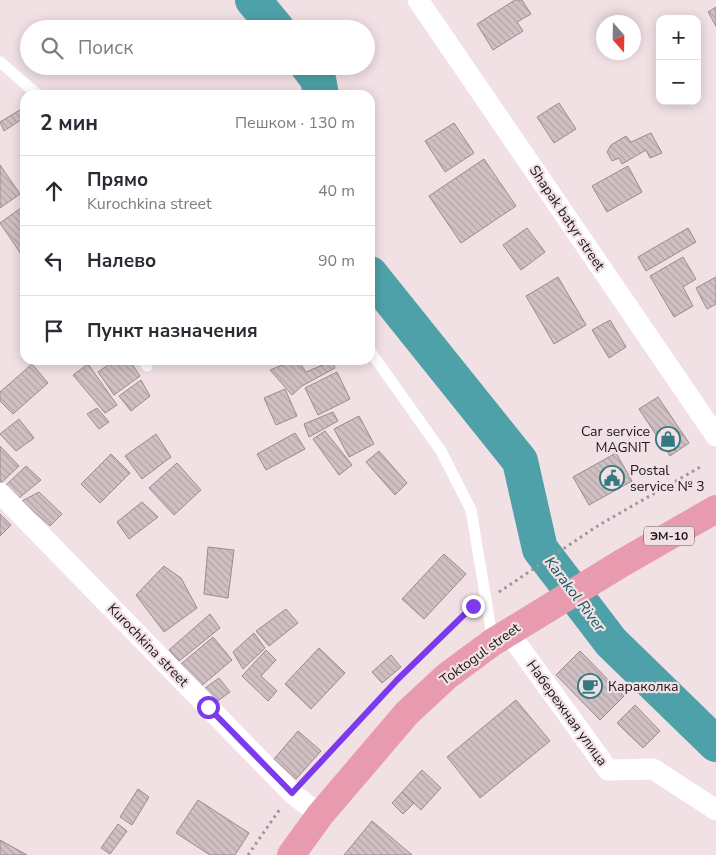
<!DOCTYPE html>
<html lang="ru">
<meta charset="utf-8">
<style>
body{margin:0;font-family:"Nunito Sans",sans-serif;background:#f7f7f7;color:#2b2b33}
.controls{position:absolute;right:15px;top:15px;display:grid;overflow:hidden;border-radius:10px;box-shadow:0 2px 12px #0003}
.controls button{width:45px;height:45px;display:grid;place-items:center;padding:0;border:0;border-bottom:1px solid #e1e1e2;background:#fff;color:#2b2b33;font:25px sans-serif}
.compass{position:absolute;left:596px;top:15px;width:45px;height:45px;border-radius:50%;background:#fff;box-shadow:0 2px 12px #0003;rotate:160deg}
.stop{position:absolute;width:15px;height:15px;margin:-11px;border:4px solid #7c3aed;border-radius:50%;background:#fff}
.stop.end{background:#7c3aed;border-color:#fff;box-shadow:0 1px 5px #0008}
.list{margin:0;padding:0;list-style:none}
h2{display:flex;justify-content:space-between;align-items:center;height:65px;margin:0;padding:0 20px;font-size:21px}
h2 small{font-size:16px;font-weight:400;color:#7c7c81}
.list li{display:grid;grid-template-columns:32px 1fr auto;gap:15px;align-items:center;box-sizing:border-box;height:70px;padding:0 20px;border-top:1px solid #e1e1e2}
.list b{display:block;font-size:19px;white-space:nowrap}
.list p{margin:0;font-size:16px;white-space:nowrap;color:#7c7c81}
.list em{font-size:16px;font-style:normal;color:#7c7c81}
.icon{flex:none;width:28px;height:28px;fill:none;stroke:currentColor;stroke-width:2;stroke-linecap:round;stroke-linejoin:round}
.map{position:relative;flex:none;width:716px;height:855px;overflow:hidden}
.search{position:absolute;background:#fff;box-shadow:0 2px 12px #0003;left:20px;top:20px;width:355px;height:55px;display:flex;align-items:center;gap:12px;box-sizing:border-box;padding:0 18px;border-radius:28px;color:#7c7c81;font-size:19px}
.panel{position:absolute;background:#fff;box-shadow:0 2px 12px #0003;left:20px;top:90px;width:355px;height:275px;border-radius:15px}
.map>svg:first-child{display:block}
</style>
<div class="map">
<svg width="716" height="855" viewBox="0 0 716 855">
<defs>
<pattern id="building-back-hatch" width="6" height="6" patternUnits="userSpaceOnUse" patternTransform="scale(1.25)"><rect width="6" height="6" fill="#d0c0c3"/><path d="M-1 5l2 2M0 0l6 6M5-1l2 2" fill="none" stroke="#b2a4a7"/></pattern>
</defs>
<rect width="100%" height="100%" fill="#f1e0e4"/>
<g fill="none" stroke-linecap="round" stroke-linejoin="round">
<g stroke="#4ea1a8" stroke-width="36">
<polyline points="253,0 277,29"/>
<polyline points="308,66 318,79 321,95"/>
<polyline points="370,274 520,461 540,549 611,642 716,744"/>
</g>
</g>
<g fill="url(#building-back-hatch)" stroke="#9a8b8e">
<polygon points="515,0 522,0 531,14 517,22 523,31 493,50 477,24"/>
<polygon points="716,7 716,26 708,12"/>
<polygon points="559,103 576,129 554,143 537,117"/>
<polygon points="25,107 25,117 4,131 0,122"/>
<polygon points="454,123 474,153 445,172 425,141"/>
<polygon points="651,133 662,153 650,158 646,150 622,164 619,158 612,161 607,152 611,145 626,136 631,142"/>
<polygon points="484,159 516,206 461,243 429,196"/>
<polygon points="0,165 20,194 0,208"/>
<polygon points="628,166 642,192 607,212 592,186"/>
<polygon points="25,205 25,260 0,223"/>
<polygon points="527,228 545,252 521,270 503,245"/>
<polygon points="688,228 696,242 646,271 638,257"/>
<polygon points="683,257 696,279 683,287 693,306 674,317 650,276"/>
<polygon points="558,277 586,325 554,344 526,296"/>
<polygon points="716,277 716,304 707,309 696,288"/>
<polygon points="610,320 626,347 609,358 592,330"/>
<polygon points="115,360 129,360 140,376 114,395 98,372"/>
<polygon points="295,360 298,360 306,372 332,361 335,368 302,386 292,395 270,370"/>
<polygon points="32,364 48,383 13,414 0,401 0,392"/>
<polygon points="88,364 117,405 105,413 73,375"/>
<polygon points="337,372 350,399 318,415 305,388"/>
<polygon points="141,380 150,396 131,411 119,396"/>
<polygon points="285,389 297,416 276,425 264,398"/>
<polygon points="658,397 689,443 670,456 639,409"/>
<polygon points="97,408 109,422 99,429 87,414"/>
<polygon points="333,412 338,421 309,437 304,424"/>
<polygon points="359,416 374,444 349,457 334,429"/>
<polygon points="19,419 34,438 16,451 0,434"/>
<polygon points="325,431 352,465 339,475 313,439"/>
<polygon points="295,433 305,449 266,470 257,454"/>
<polygon points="156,434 171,457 142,479 125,456"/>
<polygon points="0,446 19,466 1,483 0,482"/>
<polygon points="379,451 407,483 395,495 366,462"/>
<polygon points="616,453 632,481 589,505 573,477"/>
<polygon points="111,454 130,473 100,503 81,484"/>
<polygon points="177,463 201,490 174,515 149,488"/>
<polygon points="26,466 41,480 19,498 6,485"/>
<polygon points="39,492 62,514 50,526 22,501"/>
<polygon points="142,502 158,517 129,539 117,522"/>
<polygon points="0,514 11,525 0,536"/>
<polygon points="208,547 234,550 228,598 204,594"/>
<polygon points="444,554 466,574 424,619 402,599"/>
<polygon points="164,566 181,578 197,608 164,632 136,595"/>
<polygon points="286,609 298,623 269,646 256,631"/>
<polygon points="210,614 220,628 179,661 169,650"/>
<polygon points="254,633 265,648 243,669 233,652"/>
<polygon points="213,637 232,660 200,687 181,664"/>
<polygon points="319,648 345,673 311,709 285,684"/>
<polygon points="266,650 276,660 261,676 277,691 268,701 242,676"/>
<polygon points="580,651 624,696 600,720 556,675"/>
<polygon points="391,655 401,667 382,683 372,672"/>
<polygon points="219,678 230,692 212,705 201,691"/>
<polygon points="516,700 550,741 480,798 447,757"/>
<polygon points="635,705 660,731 643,748 617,723"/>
<polygon points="298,731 321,751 296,779 274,759"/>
<polygon points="422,770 441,788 421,810 402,792"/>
<polygon points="138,789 149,797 132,825 120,817"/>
<polygon points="402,792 414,803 403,814 392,803"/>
<polygon points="198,800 249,833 235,855 210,855 176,833"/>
<polygon points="372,821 412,855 344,855"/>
<polygon points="118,824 127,831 110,854 101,848"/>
<polygon points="0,840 27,855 0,855"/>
</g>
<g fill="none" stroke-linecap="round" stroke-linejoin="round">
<g stroke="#9f9396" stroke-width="3" stroke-dasharray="2.5 4" stroke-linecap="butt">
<polyline points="499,592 599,525 702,466"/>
<polyline points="304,779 397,680 473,607"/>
<polyline points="248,855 280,809"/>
</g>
<g stroke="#fff" stroke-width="11">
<polyline points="0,62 38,95"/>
<polyline points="370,351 441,451 471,510 493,642"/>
<polyline points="143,360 147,366"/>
</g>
<g stroke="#fff" stroke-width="21">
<polyline points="418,0 716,436"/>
<polyline points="0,493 292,793 320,815"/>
<polyline points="509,633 608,770 653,769 716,810"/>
</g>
<polyline stroke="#e89aaf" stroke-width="28" points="291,855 320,815 407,713 447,676 493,642 622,563 716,509"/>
</g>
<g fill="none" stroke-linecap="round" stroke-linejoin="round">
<polyline stroke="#7c3aed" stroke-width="6" points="208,707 292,793 397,680 473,606"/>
</g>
<defs>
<symbol id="shop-ring" viewBox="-11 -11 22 22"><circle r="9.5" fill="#f1e0e4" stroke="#327a80" stroke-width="1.5"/><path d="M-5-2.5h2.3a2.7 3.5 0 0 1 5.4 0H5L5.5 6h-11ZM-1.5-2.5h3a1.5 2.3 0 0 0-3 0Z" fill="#327a80"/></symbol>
<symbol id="civic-ring" viewBox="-11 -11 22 22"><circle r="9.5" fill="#f1e0e4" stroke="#327a80" stroke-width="1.5"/><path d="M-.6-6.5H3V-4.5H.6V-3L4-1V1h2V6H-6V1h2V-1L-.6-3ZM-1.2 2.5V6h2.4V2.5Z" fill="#327a80"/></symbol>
<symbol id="cafe-ring" viewBox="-11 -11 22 22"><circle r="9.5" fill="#f1e0e4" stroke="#327a80" stroke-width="1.5"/><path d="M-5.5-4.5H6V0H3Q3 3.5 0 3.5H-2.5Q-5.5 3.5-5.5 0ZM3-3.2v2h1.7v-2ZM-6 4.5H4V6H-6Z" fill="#327a80"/></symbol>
</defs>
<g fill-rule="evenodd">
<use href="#shop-ring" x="654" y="425" width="28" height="28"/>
<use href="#civic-ring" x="598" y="464" width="28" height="28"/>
<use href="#cafe-ring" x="576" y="672" width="28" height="28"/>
</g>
<g text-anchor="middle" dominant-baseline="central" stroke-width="4.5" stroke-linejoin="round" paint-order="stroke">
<rect fill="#f1e0e4" stroke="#5d5456" stroke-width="1" x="644" y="526.5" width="50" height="19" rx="4"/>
<g font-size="12" font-weight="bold" fill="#1d1819">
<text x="669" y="536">ЭМ-10</text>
</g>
<g font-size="14" fill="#1d1819" stroke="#f1e0e4">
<text transform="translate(567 218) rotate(56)">Shapak batyr street</text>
<text transform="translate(148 645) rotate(46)">Kurochkina street</text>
<text transform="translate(480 654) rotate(-36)">Toktogul street</text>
<text transform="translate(567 713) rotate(54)">Набережная улица</text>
</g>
<g font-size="14" fill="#1d1819" stroke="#f1e0e4" text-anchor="start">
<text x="650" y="431" text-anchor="end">Car service<tspan x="650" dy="16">MAGNIT</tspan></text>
<text x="630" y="470">Postal<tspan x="630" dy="16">service № 3</tspan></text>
<text x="608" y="686">Караколка</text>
</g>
<g font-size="15" font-style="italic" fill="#11595e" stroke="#f1e0e4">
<text transform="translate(575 594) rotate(53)">Karakol River</text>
</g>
</g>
</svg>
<div class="controls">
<button>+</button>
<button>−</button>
</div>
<svg class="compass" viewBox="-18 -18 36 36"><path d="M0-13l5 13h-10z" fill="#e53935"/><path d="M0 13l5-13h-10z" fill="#7c7c81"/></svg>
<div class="stop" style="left:208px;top:707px"></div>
<div class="stop end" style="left:473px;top:606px"></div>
<div class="search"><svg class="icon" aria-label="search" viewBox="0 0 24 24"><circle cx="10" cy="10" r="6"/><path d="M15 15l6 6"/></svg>Поиск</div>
<section class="panel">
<h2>2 мин<small>Пешком · 130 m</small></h2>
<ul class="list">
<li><svg class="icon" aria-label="ahead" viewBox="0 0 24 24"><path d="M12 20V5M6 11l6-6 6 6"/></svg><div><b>Прямо</b><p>Kurochkina street</p></div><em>40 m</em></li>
<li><svg class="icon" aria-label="left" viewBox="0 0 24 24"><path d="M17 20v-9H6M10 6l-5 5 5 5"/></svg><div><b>Налево</b></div><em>90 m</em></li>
<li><svg class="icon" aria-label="arrive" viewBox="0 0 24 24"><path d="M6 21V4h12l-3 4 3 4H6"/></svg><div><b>Пункт назначения</b></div></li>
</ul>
</section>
</div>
